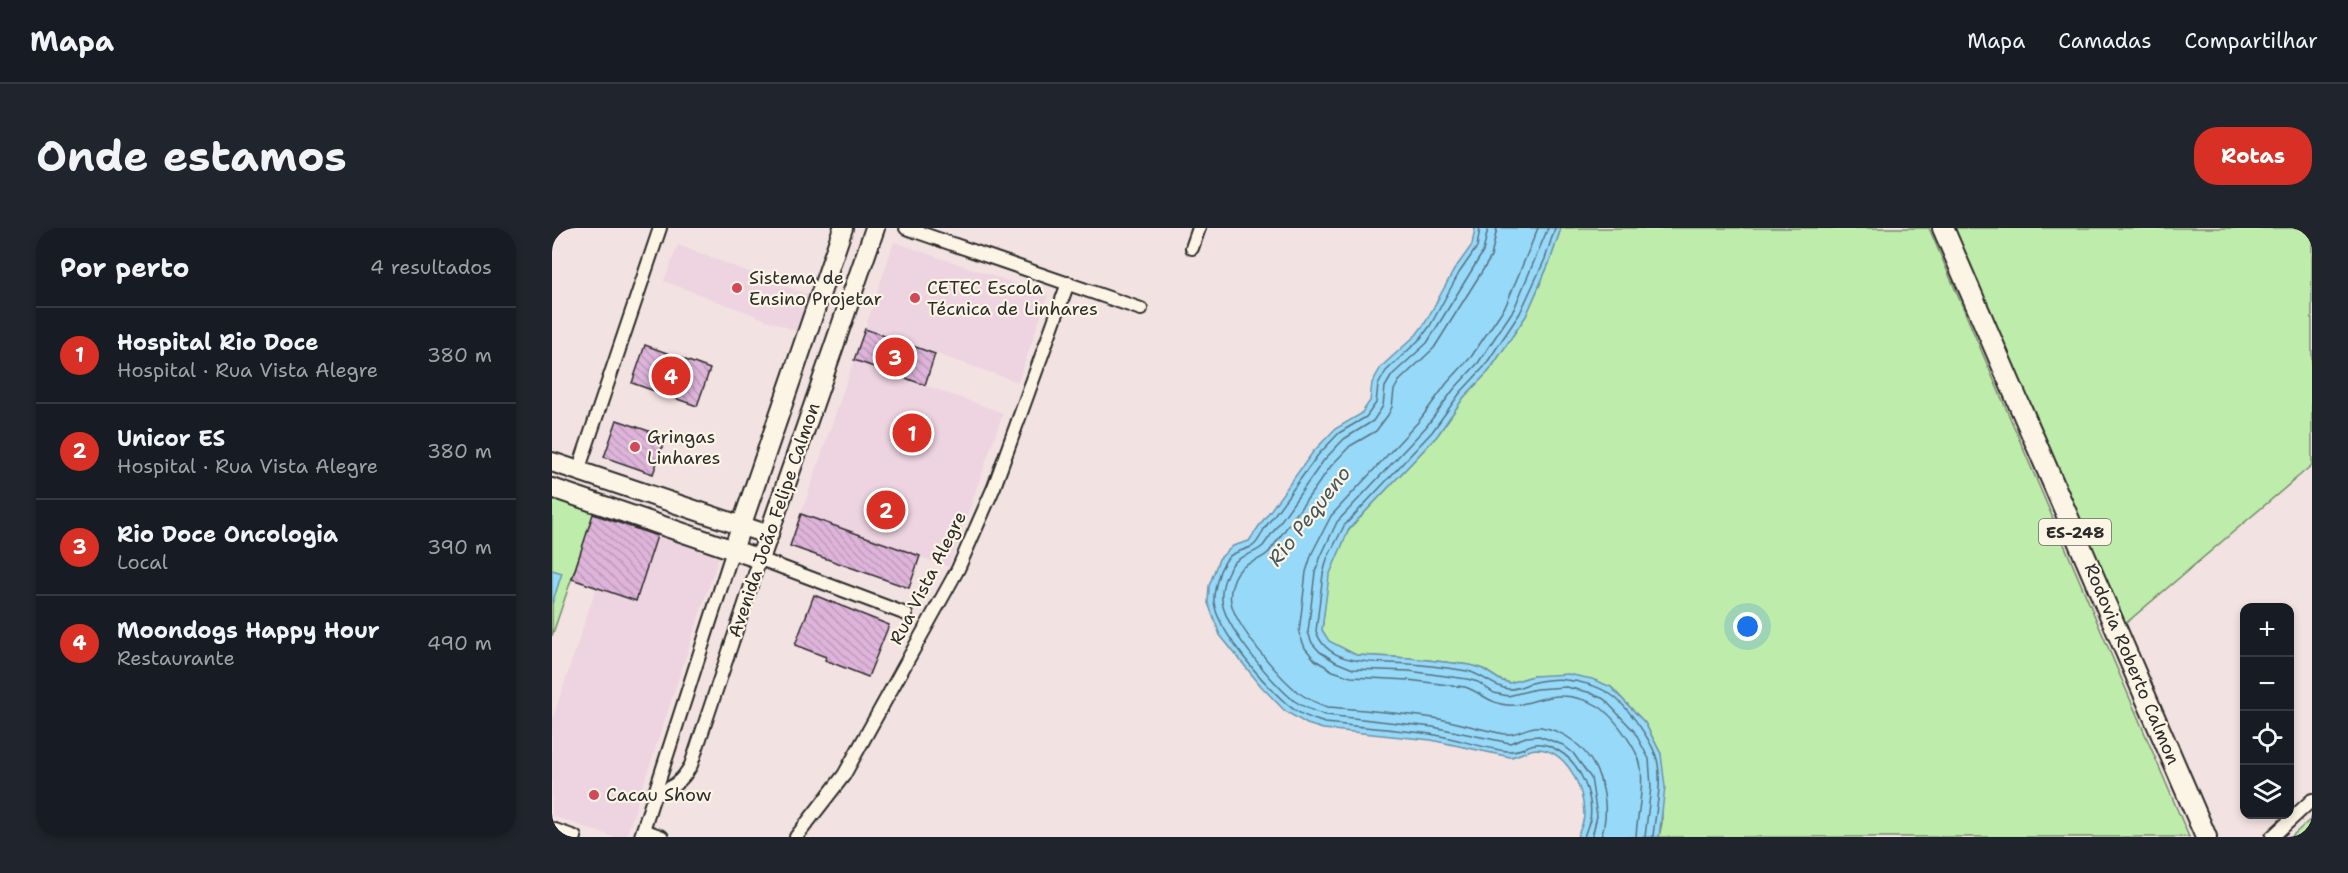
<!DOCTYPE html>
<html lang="pt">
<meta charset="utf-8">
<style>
body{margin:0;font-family:"Shantell Sans",sans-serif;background:#20242c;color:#f1f3f6}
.controls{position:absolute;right:18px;bottom:18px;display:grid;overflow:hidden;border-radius:12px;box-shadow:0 3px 9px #0003}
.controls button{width:54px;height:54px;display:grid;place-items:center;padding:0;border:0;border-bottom:2px solid #363941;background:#171b24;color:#f1f3f6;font:30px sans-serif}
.you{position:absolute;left:1196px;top:399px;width:21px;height:21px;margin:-15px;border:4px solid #fff;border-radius:50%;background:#1a73e8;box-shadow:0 0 0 9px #1a73e833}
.badge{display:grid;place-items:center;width:39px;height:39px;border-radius:50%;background:#d93025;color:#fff;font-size:20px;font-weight:700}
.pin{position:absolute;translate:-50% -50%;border:3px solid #fff;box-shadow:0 2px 6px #0006}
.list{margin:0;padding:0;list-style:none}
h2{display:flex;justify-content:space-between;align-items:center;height:78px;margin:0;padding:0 24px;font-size:26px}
h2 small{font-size:20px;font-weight:400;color:#9ea1a6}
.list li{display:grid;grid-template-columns:39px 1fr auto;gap:18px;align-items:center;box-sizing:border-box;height:96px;padding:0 24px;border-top:2px solid #363941}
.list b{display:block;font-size:22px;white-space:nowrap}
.list p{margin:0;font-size:20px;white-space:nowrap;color:#9ea1a6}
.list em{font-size:20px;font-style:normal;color:#9ea1a6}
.icon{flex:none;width:33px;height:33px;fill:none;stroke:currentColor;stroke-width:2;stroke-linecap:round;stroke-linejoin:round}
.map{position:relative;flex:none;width:1760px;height:609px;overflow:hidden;border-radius:24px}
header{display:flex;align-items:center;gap:36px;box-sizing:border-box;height:84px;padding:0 30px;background:#171b24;border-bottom:2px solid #363941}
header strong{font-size:28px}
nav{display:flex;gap:33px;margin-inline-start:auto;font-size:21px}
.intro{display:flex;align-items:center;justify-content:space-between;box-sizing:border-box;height:144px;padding:0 36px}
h1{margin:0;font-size:42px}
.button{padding:15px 27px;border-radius:24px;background:#d93025;color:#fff;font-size:21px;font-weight:700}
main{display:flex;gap:36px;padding:0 36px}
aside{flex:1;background:#171b24;border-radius:24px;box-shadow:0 3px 9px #0003}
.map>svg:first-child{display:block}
</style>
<header>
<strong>Mapa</strong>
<nav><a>Mapa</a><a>Camadas</a><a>Compartilhar</a></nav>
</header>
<div class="intro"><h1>Onde estamos</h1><a class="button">Rotas</a></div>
<main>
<aside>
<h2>Por perto<small>4 resultados</small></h2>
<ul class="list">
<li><span class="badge">1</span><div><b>Hospital Rio Doce</b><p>Hospital · Rua Vista Alegre</p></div><em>380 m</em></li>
<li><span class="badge">2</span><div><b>Unicor ES</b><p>Hospital · Rua Vista Alegre</p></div><em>380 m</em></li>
<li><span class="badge">3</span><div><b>Rio Doce Oncologia</b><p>Local</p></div><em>390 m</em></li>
<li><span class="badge">4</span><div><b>Moondogs Happy Hour</b><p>Restaurante</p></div><em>490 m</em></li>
</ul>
</aside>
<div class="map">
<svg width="1760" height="609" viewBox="0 0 1760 609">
<defs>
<pattern id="building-back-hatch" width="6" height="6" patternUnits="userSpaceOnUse" patternTransform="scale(1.5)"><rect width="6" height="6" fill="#deb4da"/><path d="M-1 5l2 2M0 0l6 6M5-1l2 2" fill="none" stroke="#bf9bbb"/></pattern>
</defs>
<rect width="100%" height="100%" fill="#f3e2e2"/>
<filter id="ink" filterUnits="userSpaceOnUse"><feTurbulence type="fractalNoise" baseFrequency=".0167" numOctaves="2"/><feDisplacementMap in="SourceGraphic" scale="12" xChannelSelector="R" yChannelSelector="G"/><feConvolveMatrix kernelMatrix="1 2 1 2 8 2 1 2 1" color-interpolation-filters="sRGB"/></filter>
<g filter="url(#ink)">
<g fill="#edd4e0">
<polygon points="342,14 496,67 466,154 313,101"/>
<polygon points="126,17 257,67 244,103 112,53"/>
<polygon points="302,132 451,185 397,339 249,286"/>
<polygon points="106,307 167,328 74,609 62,609 0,588 0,493 44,360 84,373"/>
</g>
<g fill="#beedab" stroke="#748c6b" stroke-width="1.5">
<polygon points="1009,0 1377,0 1637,609 1107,609 1110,595 1109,526 1093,495 1059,459 981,448 958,455 948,452 931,441 918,437 858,430 804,427 776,413 770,402 776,348 797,301 885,208 912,169 937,143 974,88 998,33"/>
<polygon points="1399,0 1760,0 1760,237 1567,401"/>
<polygon points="0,270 42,285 0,408"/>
<polygon points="1760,590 1760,609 1739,609"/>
</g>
<g fill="#97d9f9" stroke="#6c93a7" stroke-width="1.5">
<path d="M 923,0 L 1009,0 L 998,33 L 974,88 L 937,143 L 912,169 L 885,208 L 797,301 L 777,348 L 770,402 L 777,413 L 804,427 L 858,430 L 918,437 L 931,441 L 948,452 L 958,455 L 981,448 L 1016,446 L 1040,451 L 1059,459 L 1093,495 L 1109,526 L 1113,559 L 1107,609 L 1025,609 C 1028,602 1032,594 1032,587 C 1032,561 1016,522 985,521 C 975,521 968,528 958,529 L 879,512 L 771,501 L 755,496 L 733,483 L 709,458 L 668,407 L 656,375 L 657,358 L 667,331 L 681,318 L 697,313 L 707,298 L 761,224 L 783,201 L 809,186 L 818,173 L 820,155 L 829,139 L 864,107 L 873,95 L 902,42 L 920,17 Z"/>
<polygon points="0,342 10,345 0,376"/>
</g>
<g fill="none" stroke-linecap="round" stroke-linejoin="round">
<g stroke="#56717d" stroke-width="1.5">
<path d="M 928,0 L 925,19 L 907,45 L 878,98 L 868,111 L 834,143 L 826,157 L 824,175 L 814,189 L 787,205 L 766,227 L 712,301 C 709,307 706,316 699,319 C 682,326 677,323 668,343 C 665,352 661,364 662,374 C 665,403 714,458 736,477 C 746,486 760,491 773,495 C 808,499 843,501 878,506 C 904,510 929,520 955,523 C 977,525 978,506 1007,523 C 1028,535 1042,568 1038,592 C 1036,597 1034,603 1032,609"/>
<path d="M 936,0 L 931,24 L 875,115 L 840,147 L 833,159 L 831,178 L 821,193 L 792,211 L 772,232 L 711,318 C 700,328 685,327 678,340 C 673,349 669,361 670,371 C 670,397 721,455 741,472 C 751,479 763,484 774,487 L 881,499 L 958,515 L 974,509 L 987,508 L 1011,517 L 1021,525 L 1039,550 L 1045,588 L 1040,609"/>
<path d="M 945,0 L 939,29 L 882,120 L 847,153 L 842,162 L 840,179 L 836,187 L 824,203 L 798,218 L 779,238 L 717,324 C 707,334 692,335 687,343 C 681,350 677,365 679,374 C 683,398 728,450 747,465 C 756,471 766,476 776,479 C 811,482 847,485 882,490 C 906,494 929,502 953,506 C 965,508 976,497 989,499 C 1039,507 1064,564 1049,609"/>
<path d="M 986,0 L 954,77 L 919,129 L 895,155 L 867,193 L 779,288 L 760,325 L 754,344 L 747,405 L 753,420 L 763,432 L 781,443 L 799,449 L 856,452 L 913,459 C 928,464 939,476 955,477 C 973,479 991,467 1009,468 C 1022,468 1039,473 1049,480 C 1063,490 1087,523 1089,540 C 1092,564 1085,586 1084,609"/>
<polyline points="996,0 962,81 926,135 902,161 874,199 785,294 769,328 763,344 756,404 760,415 768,424 784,434 801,441 857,443 915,451 926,454 942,465 956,468 984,461 1014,459 1036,464 1052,471 1082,503 1097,531 1099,559 1093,609"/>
<path d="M 1003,0 L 993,31 L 968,85 L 932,139 L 908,165 L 880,204 L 792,298 L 775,331 L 771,346 L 764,403 C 776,440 825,433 856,436 C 876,437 896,440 915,443 C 930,446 941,459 956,461 C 965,462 974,456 983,454 C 993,452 1004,450 1014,452 C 1028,453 1046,458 1058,466 C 1075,477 1103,516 1106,536 C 1110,561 1103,585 1101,609"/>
</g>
</g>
<g fill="url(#building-back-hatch)" stroke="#2b2b2b" stroke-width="1.5">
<polygon points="313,101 383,126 373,157 302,132"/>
<polygon points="93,117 158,141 145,178 80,155"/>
<polygon points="65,192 114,209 101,246 52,229"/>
<polygon points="41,286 105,308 84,373 20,351"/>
<polygon points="249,286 368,328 357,360 238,318"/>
<polygon points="262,367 337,397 316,449 273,432 274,429 243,417"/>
</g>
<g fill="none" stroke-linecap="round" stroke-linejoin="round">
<defs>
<g id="street">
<polyline points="354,0 589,81"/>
<polyline points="640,20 647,0"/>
<polyline points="26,243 108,0"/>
<path d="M 102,567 C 120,560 130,554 139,537 L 208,331 L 354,386"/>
<polyline points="0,601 23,609"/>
<polyline points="91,602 181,322"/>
<polyline points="89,608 91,602 110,609"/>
<polyline points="244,609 292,547 406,341 442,259 516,55"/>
<polyline points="1720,609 1760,572"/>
</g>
<g id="secondary">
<polyline points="0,234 217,307"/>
<polyline points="0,260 208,331 323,0"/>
<polyline points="181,322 291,0"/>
</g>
<polyline id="primary" points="1391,0 1654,609"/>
</defs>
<use href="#street" stroke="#2b2b2b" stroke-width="16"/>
<use href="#secondary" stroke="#2b2b2b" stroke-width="22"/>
<use href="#primary" stroke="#2b2b2b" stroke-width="24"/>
<use href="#street" stroke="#fcf5e5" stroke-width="12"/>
<use href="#secondary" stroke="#fcf5e5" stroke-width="18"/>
<use href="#primary" stroke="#fcf5e5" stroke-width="20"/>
</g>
</g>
<g fill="#d1495b" stroke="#fcf5e5" stroke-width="2">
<circle cx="185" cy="60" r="6"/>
<circle cx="363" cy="70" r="6"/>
<circle cx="83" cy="219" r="6"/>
<circle cx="42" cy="567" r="6"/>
</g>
<g text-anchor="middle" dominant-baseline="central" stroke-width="4.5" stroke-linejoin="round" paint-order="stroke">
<rect fill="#fcf5e5" stroke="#6a6863" stroke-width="1.5" x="1487" y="291" width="72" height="26" rx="4.5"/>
<g font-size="16" font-weight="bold" fill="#2b2b2b">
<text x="1523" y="304">ES-248</text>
</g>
<g font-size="18" fill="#2b2b2b" stroke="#fcf5e5" text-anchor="start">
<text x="197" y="50">Sistema de<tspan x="197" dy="21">Ensino Projetar</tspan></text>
<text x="375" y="60">CETEC Escola<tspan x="375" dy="21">Técnica de Linhares</tspan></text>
<text x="95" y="209">Gringas<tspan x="95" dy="21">Linhares</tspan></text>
<text x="54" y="567">Cacau Show</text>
</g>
<g font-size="18" fill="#2b2b2b" stroke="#fcf5e5">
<text transform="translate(222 292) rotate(-71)">Avenida João Felipe Calmon</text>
<text transform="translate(376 350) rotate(-63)">Rua Vista Alegre</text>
<text transform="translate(1580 436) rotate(67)">Rodovia Roberto Calmon</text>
</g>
<g font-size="20" font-style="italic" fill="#46565e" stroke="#fcf5e5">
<text transform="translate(757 288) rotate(-52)">Rio Pequeno</text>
</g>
</g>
</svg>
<div class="controls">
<button>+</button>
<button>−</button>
<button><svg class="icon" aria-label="locate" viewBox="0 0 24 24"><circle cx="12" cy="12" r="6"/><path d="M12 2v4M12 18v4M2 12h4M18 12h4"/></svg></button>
<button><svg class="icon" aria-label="layers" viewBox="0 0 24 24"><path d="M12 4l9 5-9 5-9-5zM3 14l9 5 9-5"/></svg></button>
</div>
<div class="you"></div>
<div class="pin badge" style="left:360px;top:205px">1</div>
<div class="pin badge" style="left:334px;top:282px">2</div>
<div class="pin badge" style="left:343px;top:129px">3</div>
<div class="pin badge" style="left:119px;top:148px">4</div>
</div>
</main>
